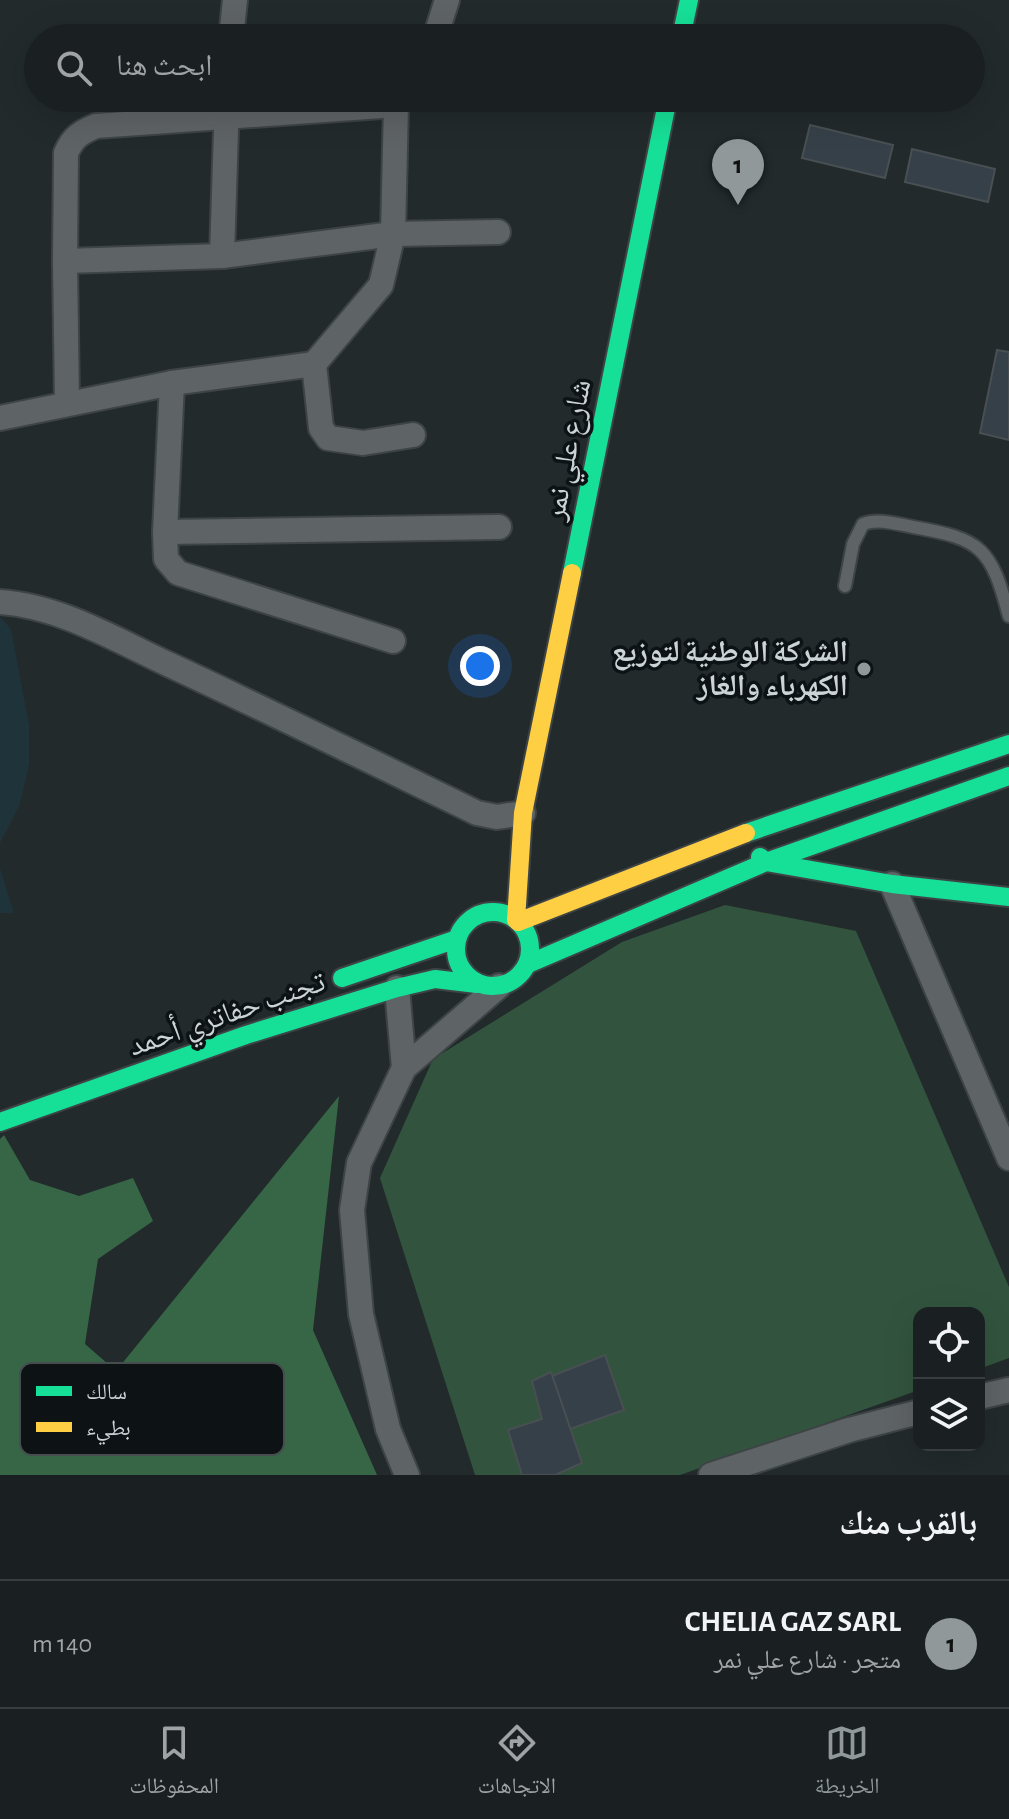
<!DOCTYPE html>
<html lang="ar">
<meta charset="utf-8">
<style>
body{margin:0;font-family:"Alegreya Sans","Noto Naskh Arabic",sans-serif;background:#23282a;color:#f1f3f6;direction:rtl}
.controls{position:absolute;right:24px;bottom:24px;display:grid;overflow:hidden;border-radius:16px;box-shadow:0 8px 32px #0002}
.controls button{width:72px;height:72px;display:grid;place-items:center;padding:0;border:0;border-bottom:2px solid #383e3f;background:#1a2021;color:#f1f3f6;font:40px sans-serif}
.you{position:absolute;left:480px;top:666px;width:28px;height:28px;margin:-20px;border:6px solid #fff;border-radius:50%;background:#1a73e8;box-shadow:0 0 0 12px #1a73e833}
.badge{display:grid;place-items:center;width:52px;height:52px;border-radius:50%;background:#90989a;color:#111;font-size:26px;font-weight:700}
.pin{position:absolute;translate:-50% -66px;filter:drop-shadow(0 2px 4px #0008)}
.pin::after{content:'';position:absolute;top:42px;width:28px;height:24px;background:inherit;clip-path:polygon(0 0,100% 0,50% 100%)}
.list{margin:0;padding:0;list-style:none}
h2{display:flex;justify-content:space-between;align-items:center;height:104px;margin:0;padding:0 32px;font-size:34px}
h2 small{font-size:26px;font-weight:400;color:#9fa3a5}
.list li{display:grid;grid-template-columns:52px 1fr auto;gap:24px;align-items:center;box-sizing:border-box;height:128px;padding:0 32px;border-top:2px solid #383e3f}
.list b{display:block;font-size:30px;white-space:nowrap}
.list p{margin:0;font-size:26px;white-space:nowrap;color:#9fa3a5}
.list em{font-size:26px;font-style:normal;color:#9fa3a5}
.icon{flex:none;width:44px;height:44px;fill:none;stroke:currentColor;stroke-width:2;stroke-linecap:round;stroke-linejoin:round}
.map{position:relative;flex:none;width:1009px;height:1475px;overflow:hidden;direction:ltr}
.search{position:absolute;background:#1a2021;box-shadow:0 8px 32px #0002;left:24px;right:24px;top:24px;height:88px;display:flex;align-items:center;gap:20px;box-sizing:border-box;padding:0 28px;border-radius:44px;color:#9fa3a5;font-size:30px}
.sheet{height:232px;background:#1a2021}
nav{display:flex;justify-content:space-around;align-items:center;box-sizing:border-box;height:112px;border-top:2px solid #383e3f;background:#1a2021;font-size:22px;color:#9fa3a5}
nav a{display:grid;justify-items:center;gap:4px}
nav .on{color:#90989a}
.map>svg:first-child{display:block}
</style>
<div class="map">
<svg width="1009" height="1475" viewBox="0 0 1009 1475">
<rect width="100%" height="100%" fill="#222a2c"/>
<g fill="#1f343a">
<polygon points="0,617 11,629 29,725 29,764 20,804 0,843"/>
<polygon points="0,868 14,913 0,913"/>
</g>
<polygon fill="#32543e" points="725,905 856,931 1009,1287 1009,1358 979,1369 979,1313 919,1313 919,1390 680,1475 475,1475 380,1178 433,1059 622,942"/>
<polygon fill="#376647" points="339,1096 313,1330 377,1475 0,1475 0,1139 4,1135 30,1180 79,1196 133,1178 153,1221 98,1259 85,1344 116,1371"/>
<g fill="#354048" stroke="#494f52" stroke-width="2">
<polygon points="810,125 893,145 885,178 802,158"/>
<polygon points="912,149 995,169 988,202 905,182"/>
<polygon points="997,350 1009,352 1009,440 980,433"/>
<polygon points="605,1355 624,1410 570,1429 552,1376"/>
<polygon points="551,1372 582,1463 555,1475 522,1475 508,1430 542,1419 532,1381"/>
</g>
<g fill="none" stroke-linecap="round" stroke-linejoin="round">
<defs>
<path id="lane" d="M 845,586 L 853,544 L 863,524 C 878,518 897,524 913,527 C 982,539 991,548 1009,616"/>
<g id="street">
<polyline points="231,38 235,0"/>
<polyline points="435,38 447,0"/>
<path d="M 402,98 L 396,105 L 96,126 C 81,132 73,137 66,153 L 65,261 L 222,256 L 393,234 L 498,232"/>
<polyline points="222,256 227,98"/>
<polyline points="65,261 67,403"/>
<polyline points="314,364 321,428 328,438 363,443 413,435"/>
<polyline points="172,383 165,532 499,527"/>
<polyline points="0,418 172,383 314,364 381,285 393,234 396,105"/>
<polyline points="165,532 166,559 178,573 393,641"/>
<path d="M 0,602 C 60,606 116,640 170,665 C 273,713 375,763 477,813 L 497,817 L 523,813"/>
<polyline points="892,884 1009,1158"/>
<polyline points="397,988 404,1068"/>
<polyline points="979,1397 1009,1390"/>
<polyline points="407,1475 388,1429 361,1314 352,1210 359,1163 404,1068 499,986"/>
<polyline points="711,1475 849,1430 919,1412"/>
</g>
<g id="fast">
<polyline points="681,38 689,0"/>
<polyline points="572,573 668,98"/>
<polyline points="746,833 1009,744"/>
<polyline points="760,857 766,862 892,884 1009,897"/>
<circle cx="493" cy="949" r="37"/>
<polyline points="528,964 766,862 1009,776"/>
<polyline points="342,978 457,939"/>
<polyline points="0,1122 246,1035 397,988 435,979 477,984"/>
</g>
<g id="slow">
<polyline points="516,920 523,813 572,573"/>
<polyline points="518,922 746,833"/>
</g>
</defs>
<use href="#lane" stroke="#3e4446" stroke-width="16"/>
<use href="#street" stroke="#3e4446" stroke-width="28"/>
<use href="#fast" stroke="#3e4446" stroke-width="22"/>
<use href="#slow" stroke="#3e4446" stroke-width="22"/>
<use href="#lane" stroke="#5e6365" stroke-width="12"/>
<use href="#street" stroke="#5e6365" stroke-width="24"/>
<use href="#fast" stroke="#16e098" stroke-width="18"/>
<use href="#slow" stroke="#ffcf43" stroke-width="18"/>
</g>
<circle fill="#90989a" stroke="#0d1315" stroke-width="3" cx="864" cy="669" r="8"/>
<g text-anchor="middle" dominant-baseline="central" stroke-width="7" stroke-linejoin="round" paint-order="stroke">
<g font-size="30" fill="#cbd3d6" stroke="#0d1315">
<text transform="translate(568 450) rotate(-79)">شارع علي نمر</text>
<text transform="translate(227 1014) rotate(-19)">تجنب حفاتري أحمد</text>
</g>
<g font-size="30" font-weight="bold" fill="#cbd3d6" stroke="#0d1315" text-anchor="end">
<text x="848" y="652">الشركة الوطنية لتوزيع<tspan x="848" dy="34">الكهرباء والغاز</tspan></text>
</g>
</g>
<rect x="20" y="1363" width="264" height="92" rx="12" fill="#0d1315" stroke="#464d4f" stroke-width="2"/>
<rect x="36" y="1386" width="36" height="10" fill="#16e098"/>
<rect x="36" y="1422" width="36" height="10" fill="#ffcf43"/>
<g font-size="22" fill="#cbd3d6">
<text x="86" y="1399">سالك</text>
<text x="86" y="1435">بطيء</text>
</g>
</svg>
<div class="controls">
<button><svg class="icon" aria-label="locate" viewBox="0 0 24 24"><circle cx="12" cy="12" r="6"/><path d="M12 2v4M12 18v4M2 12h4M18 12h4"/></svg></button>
<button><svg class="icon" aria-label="layers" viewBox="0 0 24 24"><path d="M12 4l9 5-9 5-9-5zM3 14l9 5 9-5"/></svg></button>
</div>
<div class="you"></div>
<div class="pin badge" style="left:738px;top:205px">1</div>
<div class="search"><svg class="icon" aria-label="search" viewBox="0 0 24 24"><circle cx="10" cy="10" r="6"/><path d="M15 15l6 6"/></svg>ابحث هنا</div>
</div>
<section class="sheet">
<h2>بالقرب منك<small></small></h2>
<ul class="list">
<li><span class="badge">1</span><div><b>CHELIA GAZ SARL</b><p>متجر · شارع علي نمر</p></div><em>140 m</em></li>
</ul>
</section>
<nav>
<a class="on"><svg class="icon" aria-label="map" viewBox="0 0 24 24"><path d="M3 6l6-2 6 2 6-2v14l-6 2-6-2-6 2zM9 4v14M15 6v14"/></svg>الخريطة</a>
<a><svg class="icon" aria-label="directions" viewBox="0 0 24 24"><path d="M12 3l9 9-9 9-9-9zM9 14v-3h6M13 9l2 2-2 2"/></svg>الاتجاهات</a>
<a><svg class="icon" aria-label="saved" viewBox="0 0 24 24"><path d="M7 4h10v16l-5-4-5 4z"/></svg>المحفوظات</a>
</nav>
